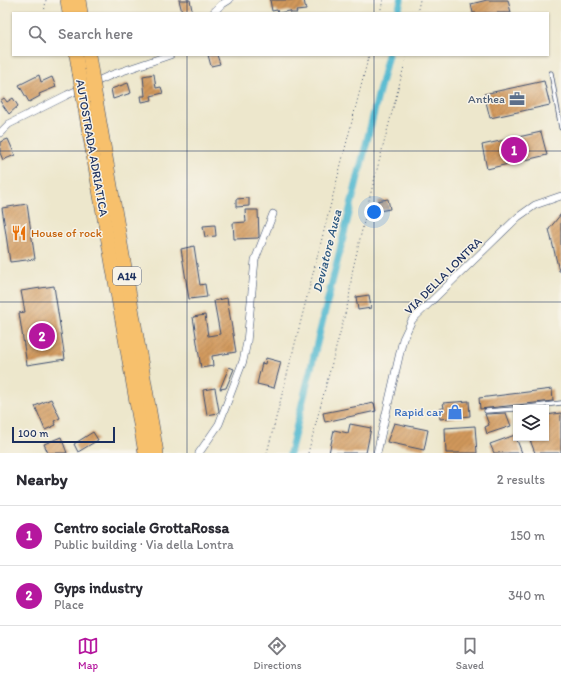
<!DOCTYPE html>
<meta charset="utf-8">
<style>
body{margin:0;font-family:Itim,sans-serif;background:#f2f2f3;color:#2b2b33}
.controls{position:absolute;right:12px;bottom:12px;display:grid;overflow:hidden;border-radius:0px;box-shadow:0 1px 3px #0004}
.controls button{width:36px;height:36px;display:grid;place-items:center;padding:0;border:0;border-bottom:1px solid #e1e1e2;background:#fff;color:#2b2b33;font:20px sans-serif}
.scale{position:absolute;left:12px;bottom:10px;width:103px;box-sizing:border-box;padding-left:4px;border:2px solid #1b2f5e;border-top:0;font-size:11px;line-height:14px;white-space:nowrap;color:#1b2f5e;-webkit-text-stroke:3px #f7f3e8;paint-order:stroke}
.you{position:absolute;left:374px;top:212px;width:14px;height:14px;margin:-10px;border:3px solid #fff;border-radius:50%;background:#1a73e8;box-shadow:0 0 0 6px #1a73e833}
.badge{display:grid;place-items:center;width:26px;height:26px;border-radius:50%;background:#b5179e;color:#fff;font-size:13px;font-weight:700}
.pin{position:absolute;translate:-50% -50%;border:2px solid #fff;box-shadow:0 1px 4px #0006}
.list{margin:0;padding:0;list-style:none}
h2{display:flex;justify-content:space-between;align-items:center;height:52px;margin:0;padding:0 16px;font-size:17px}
h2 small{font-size:13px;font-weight:400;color:#7c7c81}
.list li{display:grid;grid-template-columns:26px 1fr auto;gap:12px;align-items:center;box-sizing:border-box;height:60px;padding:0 16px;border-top:1px solid #e1e1e2}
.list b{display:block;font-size:15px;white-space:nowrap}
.list p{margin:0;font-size:13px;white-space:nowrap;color:#7c7c81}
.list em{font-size:13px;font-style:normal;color:#7c7c81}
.icon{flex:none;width:22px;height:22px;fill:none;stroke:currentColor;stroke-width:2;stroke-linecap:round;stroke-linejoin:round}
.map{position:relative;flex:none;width:561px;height:453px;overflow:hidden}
.search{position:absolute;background:#fff;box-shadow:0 1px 3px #0004;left:12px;right:12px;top:12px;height:44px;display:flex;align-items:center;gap:10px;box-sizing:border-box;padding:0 14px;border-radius:0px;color:#7c7c81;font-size:15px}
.sheet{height:172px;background:#fff}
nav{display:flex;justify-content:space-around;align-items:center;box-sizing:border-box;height:56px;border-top:1px solid #e1e1e2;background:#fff;font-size:11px;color:#7c7c81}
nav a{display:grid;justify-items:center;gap:2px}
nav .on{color:#b5179e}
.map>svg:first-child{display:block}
</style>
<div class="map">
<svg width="561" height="453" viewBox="0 0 561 453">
<defs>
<pattern id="building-hatch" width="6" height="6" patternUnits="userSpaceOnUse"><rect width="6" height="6" fill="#d1985b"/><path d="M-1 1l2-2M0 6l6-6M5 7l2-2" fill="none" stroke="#a97c4e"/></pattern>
</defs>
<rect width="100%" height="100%" fill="#f7f3e8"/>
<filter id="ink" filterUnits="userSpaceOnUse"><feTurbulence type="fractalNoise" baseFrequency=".025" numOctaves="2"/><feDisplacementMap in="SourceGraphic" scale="8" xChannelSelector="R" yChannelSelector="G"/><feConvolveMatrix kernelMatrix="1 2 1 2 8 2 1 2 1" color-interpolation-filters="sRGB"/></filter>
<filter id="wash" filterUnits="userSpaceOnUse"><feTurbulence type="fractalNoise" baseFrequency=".012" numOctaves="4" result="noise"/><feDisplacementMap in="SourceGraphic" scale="16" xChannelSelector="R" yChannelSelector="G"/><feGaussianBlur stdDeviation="0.9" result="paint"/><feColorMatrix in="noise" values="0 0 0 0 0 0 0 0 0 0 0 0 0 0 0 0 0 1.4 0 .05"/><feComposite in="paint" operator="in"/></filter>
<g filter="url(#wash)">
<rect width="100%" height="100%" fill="#ede7cc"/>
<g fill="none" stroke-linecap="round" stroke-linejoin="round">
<g stroke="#52b9d0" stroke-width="7">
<polyline points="398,13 401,0"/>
<polyline points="290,453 388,55"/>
</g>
</g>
<g id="blocks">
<g fill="url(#building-hatch)">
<polygon points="179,0 190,0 192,10 182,12"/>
<polygon points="270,0 304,0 306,10 296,11 297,13 291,13 290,11 278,13 277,10 272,11"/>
<polygon points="487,0 508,0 511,13 473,13 471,4"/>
<polygon points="208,55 217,55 220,64 211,66"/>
<polygon points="154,74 156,88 161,87 163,93 151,96 152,100 142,102 141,96 145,96 143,76"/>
<polygon points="39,75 41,82 52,77 56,87 39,94 40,96 29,102 19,85"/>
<polygon points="544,81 550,105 490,118 484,94"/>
<polygon points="128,83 131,93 113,99 111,89"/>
<polygon points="4,98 7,102 13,98 18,106 9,114 0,101"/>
<polygon points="541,132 547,155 487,169 482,145"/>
<polygon points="8,139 15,155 3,160 0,153 0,142"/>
<polygon points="249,198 249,206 236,207 236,199"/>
<polygon points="388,199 390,209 379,211 377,201"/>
<polygon points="27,204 35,259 10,262 2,208"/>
<polygon points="245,210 258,210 259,237 258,238 234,239 233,223 246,222"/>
<polygon points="561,214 561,271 559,271 549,229"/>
<polygon points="215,225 216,236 205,237 203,226"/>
<polygon points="194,246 200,285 205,284 207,297 189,299 181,249"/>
<polygon points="54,286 65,359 27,365 19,313 25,312 21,291"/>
<polygon points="369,295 371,308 358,310 356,297"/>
<polygon points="227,298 236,352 212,356 213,366 201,368 193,317 205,315 208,336 220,334 214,301"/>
<polygon points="266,358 281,362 274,388 257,384 262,363 265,364"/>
<polygon points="229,367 234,369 226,388 220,389"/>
<polygon points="215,388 219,411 218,413 207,415 203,390"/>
<polygon points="552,389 553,401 480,409 479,398"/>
<polygon points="51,399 60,418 54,421 56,425 45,430 35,406"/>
<polygon points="469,401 470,416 440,419 439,409 444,408 443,403"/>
<polygon points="374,403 376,411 325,422 323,413"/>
<polygon points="506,413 511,426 487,434 485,427 489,425 485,414"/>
<polygon points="561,413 561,453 535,453 530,440 546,438 546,415"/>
<polygon points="394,423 428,430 424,450 387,442"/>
<polygon points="350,424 371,428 366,453 329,453 334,430 348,433"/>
<polygon points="475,426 477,453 446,453 445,428"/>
<polygon points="93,432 98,440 78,452 74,444"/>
<polygon points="515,435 522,453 494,453 490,444"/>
<polygon points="61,437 67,453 48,453 44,444"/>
</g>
</g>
</g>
<g filter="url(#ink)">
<use href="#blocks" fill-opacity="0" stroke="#3a4b6e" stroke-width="1"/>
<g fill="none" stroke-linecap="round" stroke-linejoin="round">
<defs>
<g id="service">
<polyline points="551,73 561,128"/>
<polyline points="521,408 561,403"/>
<polyline points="486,411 516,409"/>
</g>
<g id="minor">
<polyline points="213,13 221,5 229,0"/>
<polyline points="0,133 9,124 67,95 111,75 170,55"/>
<polyline points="199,453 219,424 243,361 247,342 255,260 273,214"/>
<polyline points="377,453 403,339 412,320 518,217 535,205 561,196"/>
</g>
<g id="motorway">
<polyline points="67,0 69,13"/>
<polyline points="79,0 81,13"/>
<polyline points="76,55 79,73"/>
<polyline points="89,55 91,68"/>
<polyline points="96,99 157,453"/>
<polyline points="84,104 145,453"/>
</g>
</defs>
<use href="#service" stroke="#3a4b6e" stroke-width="5"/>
<use href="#minor" stroke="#3a4b6e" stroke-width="8"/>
<use href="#motorway" stroke="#3a4b6e" stroke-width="14"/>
<g stroke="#3a4b6e" stroke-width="1" stroke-dasharray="1 3" stroke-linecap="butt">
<polyline points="44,13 46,0"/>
<polyline points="380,13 383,0"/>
<polyline points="417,13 420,0"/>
<polyline points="267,453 369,55"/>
<polyline points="308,453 349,299 352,273 369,200 407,55"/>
</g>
<use href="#service" stroke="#fff" stroke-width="3.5"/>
<use href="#minor" stroke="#fff" stroke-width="7"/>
<use href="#motorway" stroke="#f7c06c" stroke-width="13"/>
<defs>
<g id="motorway-bridge">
<polyline points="91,68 96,99"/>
<polyline points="79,73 84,104"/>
</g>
</defs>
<use href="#motorway-bridge" stroke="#3a4b6e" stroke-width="14" stroke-linecap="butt"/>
<use href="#motorway-bridge" stroke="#f7c06c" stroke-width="13"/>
</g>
</g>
<path fill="none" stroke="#1b2f5e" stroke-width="1" stroke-opacity="0.55" d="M 187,0 L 187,13M 374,0 L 374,13M 187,55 L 187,453M 374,55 L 374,453M 0,151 L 561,151M 0,302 L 561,302"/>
<defs>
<symbol id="office-bare" viewBox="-9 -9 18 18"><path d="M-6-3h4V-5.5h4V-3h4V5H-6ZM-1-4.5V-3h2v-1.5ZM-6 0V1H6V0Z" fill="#5c6f8a" stroke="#f7f3e8" stroke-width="2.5" paint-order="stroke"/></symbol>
<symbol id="restaurant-bare" viewBox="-9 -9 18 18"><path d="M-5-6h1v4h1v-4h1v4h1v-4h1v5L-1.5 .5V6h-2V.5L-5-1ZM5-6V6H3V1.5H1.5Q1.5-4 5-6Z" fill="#e8710a" stroke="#f7f3e8" stroke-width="2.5" paint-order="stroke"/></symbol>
<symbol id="shop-bare" viewBox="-9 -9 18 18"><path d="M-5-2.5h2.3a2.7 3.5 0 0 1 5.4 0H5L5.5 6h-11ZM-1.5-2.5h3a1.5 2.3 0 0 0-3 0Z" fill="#3f7fe0" stroke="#f7f3e8" stroke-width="2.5" paint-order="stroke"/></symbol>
</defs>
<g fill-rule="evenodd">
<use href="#office-bare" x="506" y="88" width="22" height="22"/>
<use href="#restaurant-bare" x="8" y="222" width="22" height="22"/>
<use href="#shop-bare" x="444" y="401" width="22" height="22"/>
</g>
<g text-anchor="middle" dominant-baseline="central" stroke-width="3" stroke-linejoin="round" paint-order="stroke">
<rect fill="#f7f3e8" stroke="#5d6a87" stroke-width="1" x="113" y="267" width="28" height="18" rx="3"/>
<g font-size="11" font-weight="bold" fill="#1b2f5e">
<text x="127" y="276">A14</text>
</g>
<g font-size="12" fill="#4e5e75" stroke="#f7f3e8" text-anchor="end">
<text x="505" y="99">Anthea</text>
</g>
<g font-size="12" fill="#1b2f5e" stroke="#f7f3e8">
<text transform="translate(92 148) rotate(80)">AUTOSTRADA ADRIATICA</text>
<text transform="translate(443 276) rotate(-45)">VIA DELLA LONTRA</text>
</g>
<g font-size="12" fill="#c56008" stroke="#f7f3e8" text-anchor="start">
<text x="31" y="233">House of rock</text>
</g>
<g font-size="12" fill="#366cbe" stroke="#f7f3e8" text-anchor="end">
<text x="443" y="412">Rapid car</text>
</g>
<g font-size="13" font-style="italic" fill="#2c5880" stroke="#f7f3e8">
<text transform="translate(327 251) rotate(-76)">Deviatore Ausa</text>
</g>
</g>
</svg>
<div class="controls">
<button><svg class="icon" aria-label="layers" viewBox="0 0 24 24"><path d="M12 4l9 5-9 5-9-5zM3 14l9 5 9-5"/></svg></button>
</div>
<div class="scale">100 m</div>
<div class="you"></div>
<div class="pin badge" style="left:514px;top:150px">1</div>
<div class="pin badge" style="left:42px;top:336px">2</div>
<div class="search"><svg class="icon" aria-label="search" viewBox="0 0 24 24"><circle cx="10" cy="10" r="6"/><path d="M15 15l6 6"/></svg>Search here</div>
</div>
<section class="sheet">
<h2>Nearby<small>2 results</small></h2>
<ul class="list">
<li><span class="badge">1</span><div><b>Centro sociale GrottaRossa</b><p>Public building · Via della Lontra</p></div><em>150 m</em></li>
<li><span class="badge">2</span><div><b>Gyps industry</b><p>Place</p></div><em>340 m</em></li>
</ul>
</section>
<nav>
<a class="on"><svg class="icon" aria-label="map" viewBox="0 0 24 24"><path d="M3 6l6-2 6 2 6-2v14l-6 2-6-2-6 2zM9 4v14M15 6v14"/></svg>Map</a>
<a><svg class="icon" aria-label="directions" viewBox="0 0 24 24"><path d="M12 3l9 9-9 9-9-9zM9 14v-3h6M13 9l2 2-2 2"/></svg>Directions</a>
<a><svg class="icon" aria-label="saved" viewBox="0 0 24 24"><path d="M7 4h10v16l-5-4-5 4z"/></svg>Saved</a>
</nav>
